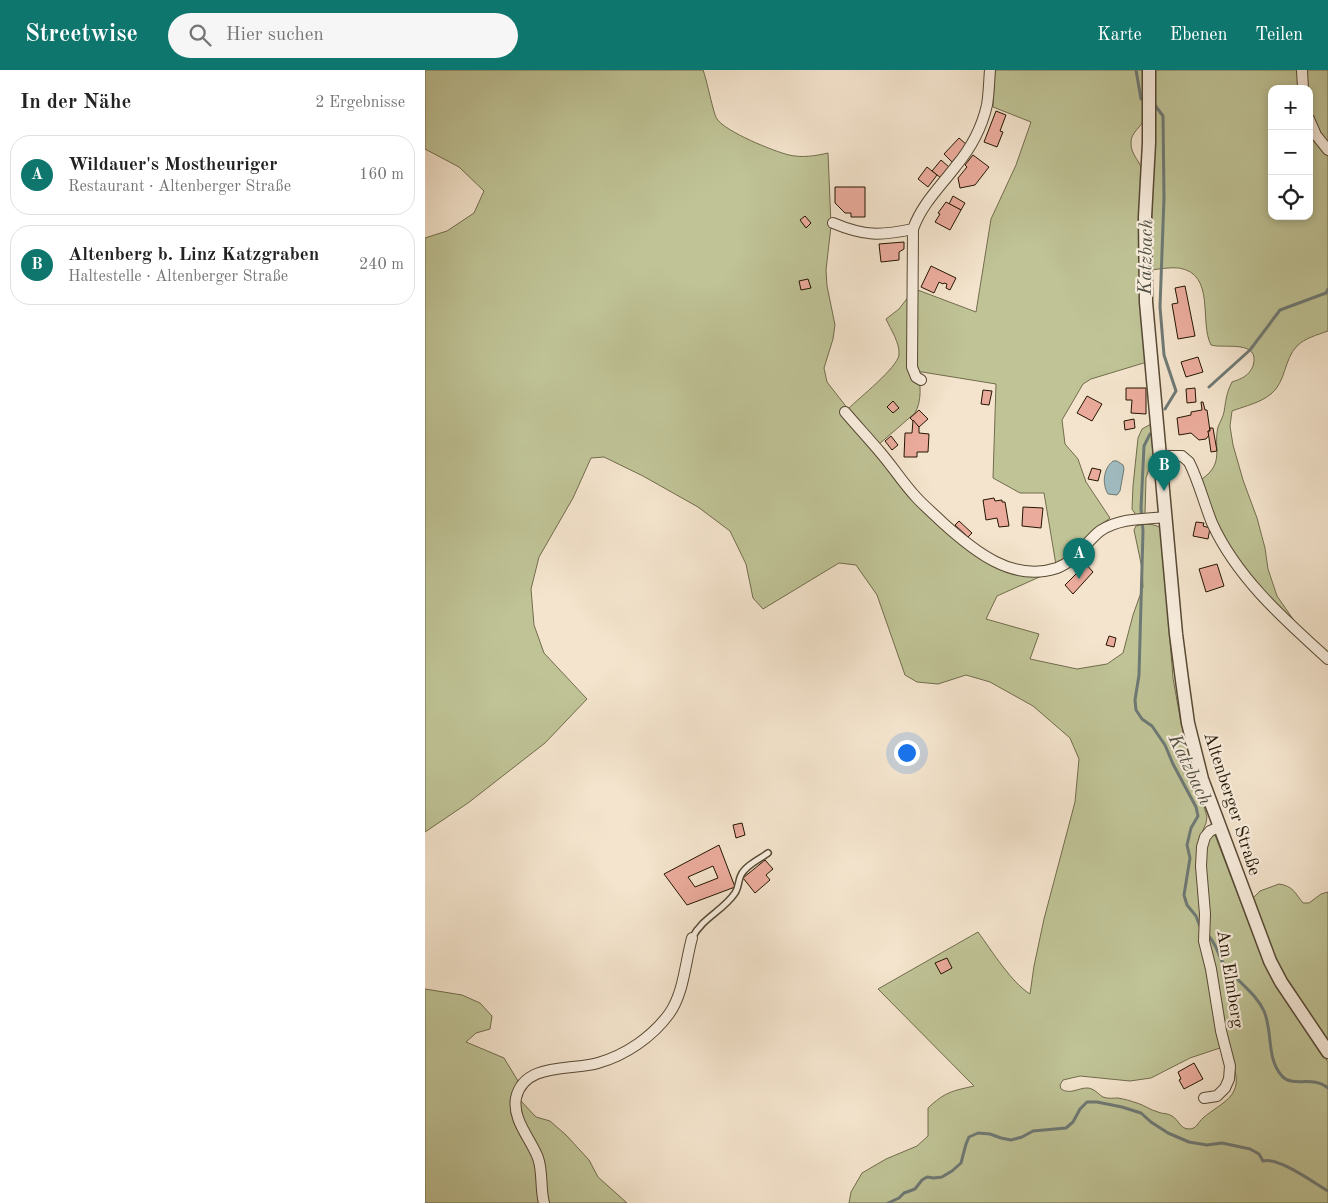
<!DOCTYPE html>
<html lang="de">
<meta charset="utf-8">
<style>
body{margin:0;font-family:"Old Standard TT",serif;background:#f6f6f6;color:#222}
.controls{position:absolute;right:15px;top:15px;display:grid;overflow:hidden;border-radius:10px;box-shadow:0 2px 8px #0003}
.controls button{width:45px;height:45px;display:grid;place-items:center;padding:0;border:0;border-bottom:1px solid #e0e0e0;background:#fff;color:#222;font:25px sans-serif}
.you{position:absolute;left:481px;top:682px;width:18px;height:18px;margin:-12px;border:4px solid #fff;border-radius:50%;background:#1a73e8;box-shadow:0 0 0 8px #1a73e833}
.badge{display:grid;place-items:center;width:32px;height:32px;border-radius:50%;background:#0f766e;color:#fff;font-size:16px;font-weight:700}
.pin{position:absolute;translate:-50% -41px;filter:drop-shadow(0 1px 2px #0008)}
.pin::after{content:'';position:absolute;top:26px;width:18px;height:15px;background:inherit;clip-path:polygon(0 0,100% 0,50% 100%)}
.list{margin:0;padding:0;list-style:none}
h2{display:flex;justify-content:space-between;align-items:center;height:65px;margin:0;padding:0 20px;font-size:21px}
h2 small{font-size:16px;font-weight:400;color:#767676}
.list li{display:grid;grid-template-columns:32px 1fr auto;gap:15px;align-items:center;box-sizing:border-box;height:80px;margin:0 10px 10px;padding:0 10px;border:1px solid #e0e0e0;border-radius:20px}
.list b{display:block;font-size:19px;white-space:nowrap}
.list p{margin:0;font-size:16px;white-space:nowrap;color:#767676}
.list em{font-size:16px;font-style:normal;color:#767676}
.icon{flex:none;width:28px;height:28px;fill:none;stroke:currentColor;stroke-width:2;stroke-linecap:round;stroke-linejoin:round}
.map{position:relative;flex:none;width:903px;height:1133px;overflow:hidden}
header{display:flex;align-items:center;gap:30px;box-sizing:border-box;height:70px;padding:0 25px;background:#0f766e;color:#fff}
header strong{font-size:24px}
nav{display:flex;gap:28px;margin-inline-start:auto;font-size:18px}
.search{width:350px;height:45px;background:#f6f6f6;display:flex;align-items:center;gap:12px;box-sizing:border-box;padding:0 18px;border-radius:28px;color:#767676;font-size:19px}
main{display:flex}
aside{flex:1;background:#fff}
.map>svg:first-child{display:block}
</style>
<header>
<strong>Streetwise</strong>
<div class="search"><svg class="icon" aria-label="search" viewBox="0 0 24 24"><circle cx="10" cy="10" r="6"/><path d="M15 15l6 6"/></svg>Hier suchen</div>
<nav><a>Karte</a><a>Ebenen</a><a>Teilen</a></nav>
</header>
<main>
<aside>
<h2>In der Nähe<small>2 Ergebnisse</small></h2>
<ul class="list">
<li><span class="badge">A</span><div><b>Wildauer's Mostheuriger</b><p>Restaurant · Altenberger Straße</p></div><em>160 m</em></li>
<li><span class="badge">B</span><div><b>Altenberg b. Linz Katzgraben</b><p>Haltestelle · Altenberger Straße</p></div><em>240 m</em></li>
</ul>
</aside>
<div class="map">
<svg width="903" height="1133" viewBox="0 0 903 1133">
<rect width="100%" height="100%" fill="#f4e4cd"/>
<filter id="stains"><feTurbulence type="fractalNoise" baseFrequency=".004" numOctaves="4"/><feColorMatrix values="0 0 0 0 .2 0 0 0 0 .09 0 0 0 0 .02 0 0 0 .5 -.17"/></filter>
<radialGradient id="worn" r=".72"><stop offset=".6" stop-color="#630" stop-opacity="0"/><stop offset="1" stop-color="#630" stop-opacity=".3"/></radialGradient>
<g fill="#bfc396" stroke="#716c4c" fill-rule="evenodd">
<path d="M 0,0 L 278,0 C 282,10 288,43 292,49 C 301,62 348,81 364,85 C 377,88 390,86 403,83 L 406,156 L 401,200 L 402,216 L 410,255 L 408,269 L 399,298 L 402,312 L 423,339 C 434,328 472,298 474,285 C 475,273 466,260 461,249 L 474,239 L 484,226 C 484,235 483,244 483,254 C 485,280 504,318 490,343 L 453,375 L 417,345 L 549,483 L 619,505 L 572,526 L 561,549 L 614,564 L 605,589 L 652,599 L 682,594 L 698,583 L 708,545 L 718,517 L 717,498 L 709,460 L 711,456 C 720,454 728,453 736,458 L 748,608 L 756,653 L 782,747 L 781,753 L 774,770 L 776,831 L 798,977 L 765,988 L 726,1008 L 705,1011 L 655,1006 L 638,1010 L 635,1015 L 636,1019 C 645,1025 653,1018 662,1018 C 669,1018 673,1024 678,1027 C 683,1029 688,1028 693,1028 C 699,1029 706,1031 712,1033 C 719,1035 725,1040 733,1042 C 737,1044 743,1043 747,1046 C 754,1050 755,1059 764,1059 C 772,1059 773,1052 778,1048 C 797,1032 820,1026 808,995 L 783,874 L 779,785 L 785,765 L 790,765 L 837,888 L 848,909 L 903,992 L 903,1133 L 424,1133 L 426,1122 L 437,1103 L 461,1089 L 492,1076 L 503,1066 L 503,1038 C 520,1022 527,1021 549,1016 L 453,919 L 553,862 C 567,881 586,912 605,924 L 609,896 L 619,849 L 650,732 L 654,689 L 645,668 L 608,636 L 565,612 L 541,605 L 513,614 L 492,612 L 480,605 L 452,525 L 431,495 L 414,493 L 338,539 L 328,528 L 321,494 L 305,461 L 273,437 L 218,406 L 179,387 L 166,388 L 148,428 L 114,487 L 106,519 L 109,555 L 119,583 L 162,629 L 120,673 L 43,733 L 0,762 L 0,168 L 22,161 L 49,143 L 59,121 L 34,97 L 0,79 Z"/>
<path d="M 570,0 L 720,0 L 719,50 C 715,58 706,63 706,72 C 705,85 717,92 718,104 C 721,167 711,228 722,292 L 666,309 L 658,314 L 637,350 L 640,374 L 653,389 L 661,412 L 685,448 L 673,457 L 647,487 L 631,495 L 619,423 L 595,423 L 568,408 L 571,314 L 491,301 L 490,219 L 551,242 L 566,149 L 591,95 L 606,52 L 568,37 Z"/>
<path d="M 729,0 L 903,0 L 903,261 C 892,265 880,268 872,276 C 859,289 861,312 846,324 C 835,333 820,336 807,341 L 805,356 L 808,375 L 818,410 L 832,448 L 840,478 L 843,499 L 852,526 L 870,552 C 841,524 811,494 793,456 C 786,441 782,424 777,409 C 800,393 788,378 793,357 C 795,352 798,347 799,342 C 801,330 801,324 807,312 C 816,309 824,306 828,296 C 836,269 799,279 786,275 C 774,252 791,204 754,198 C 745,197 735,199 726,200 ZM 847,19 L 884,19 L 884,146 L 847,146 Z"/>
<polygon points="726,354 728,386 721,408 720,444 711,445 707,439 708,416 713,368 717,359"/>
<path d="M 854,814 C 868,816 870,823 878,833 L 884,833 L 896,824 L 903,822 L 903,972 L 864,915 L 848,886 L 827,829 L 835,821 Z"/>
<polygon points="0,919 37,925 55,933 67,946 65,959 51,963 41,972 79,988 93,1011 88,1022 110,1088 115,1133 0,1133"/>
<polygon points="95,1030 111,1047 125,1051 141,1065 164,1090 173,1107 202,1133 122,1133 94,1039"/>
</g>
<path fill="#a0bcc2" stroke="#6e7975" d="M 688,391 L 692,391 L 698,395 L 699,399 L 695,421 L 692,425 L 683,424 C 677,414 678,399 688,391 Z"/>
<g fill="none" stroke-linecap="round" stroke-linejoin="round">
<g stroke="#6e7975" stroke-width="3">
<polyline points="711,0 716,29"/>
<polyline points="729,34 738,46 739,128 735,237 739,285 751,321 740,339"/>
<polyline points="784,317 825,280 855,240 901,223 903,219"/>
<polyline points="725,364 719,376 716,438 718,461 714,605 710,630 711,640 717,649 727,656 740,675 748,694 771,737 773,746 766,758 762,775 765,788 759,825 762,835 771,846 776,859"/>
<path d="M 783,865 C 791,874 792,881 797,891 C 808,909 830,921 839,941 C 848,962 841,988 857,1006 C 867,1018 888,1005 903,1018"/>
<path d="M 463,1133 L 474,1128 L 479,1123 L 490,1119 L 497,1110 L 502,1107 L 509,1108 L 517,1107 L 527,1101 L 536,1093 L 541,1074 L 544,1067 L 553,1063 L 565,1064 L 576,1068 L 586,1070 L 597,1067 L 608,1061 L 641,1058 L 648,1052 L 655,1039 L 662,1032 L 672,1032 L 697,1037 L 716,1043 L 726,1052 L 743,1063 L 764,1072 L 782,1075 L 797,1073 L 825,1079 L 834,1084 L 838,1091 C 854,1087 889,1113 903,1121"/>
</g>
</g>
<g fill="#ebab9c" stroke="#231501" fill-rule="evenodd">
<polygon points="571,41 581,45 575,61 578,62 572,77 559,72"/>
<polygon points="534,68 542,75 527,92 519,84"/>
<polygon points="548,85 564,97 550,115 535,118 533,108 542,97 540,95"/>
<polygon points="516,90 524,97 516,108 507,101"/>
<polygon points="502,97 512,105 503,117 493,109"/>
<polygon points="410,117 440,117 440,147 426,147 426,143 420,143 410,133"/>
<polygon points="528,126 540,133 536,140 524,134"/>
<polygon points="521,132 536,140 525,160 510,152 515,144 513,143"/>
<polygon points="380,146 386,153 381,158 375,150"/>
<polygon points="479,172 479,179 474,182 474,190 456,192 454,174"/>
<polygon points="506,196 531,208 525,220 521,218 522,214 519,213 518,214 514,212 509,223 496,217"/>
<polygon points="383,209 386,218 376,220 374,211"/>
<polygon points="760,216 770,266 753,269 747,234 753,233 750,218"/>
<polygon points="773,287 778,302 761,307 756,292"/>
<polygon points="701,318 721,318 721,344 706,343 707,330 701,330"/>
<polygon points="770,318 771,332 762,333 761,319"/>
<polygon points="558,320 567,321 564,335 556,334"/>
<polygon points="662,326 677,334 667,351 652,343"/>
<polygon points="468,331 474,338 468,343 462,337"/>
<polygon points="776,332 778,332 780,340 782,340 785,361 783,361 784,365 781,369 774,370 766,363 754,365 752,348 766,345 766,342 777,340"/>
<polygon points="494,340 503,349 494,357 485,348"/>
<polygon points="709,349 710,358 700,360 699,351"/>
<polygon points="488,350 494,357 494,363 504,364 503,382 492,382 492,387 479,387 480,363 487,363"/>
<polygon points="785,358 788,358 792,381 786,382 783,361 785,361"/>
<polygon points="466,366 473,375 467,380 460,371"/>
<polygon points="667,398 676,400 673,411 663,409"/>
<polygon points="569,428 570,431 577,430 577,432 580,432 584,456 574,457 572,448 561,450 558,430"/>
<polygon points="598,437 618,438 616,458 597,456"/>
<polygon points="534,451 547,463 543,467 530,455"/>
<polygon points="771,452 779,453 778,456 785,458 783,469 768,466"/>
<polygon points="661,494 668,502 648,524 640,515"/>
<polygon points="792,494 799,516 781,522 774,499"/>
<polygon points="684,566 691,568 689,577 681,575"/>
<polygon points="317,753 320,765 311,768 308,755"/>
<path d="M 294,775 L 310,817 L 262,835 L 239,804 ZM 288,796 L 293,808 L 270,817 L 263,807 Z"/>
<polygon points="340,790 348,799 341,805 345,810 330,823 318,808"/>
<polygon points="522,888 527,898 516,904 510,893"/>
<polygon points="769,993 778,1009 759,1019 754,1010 756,1009 753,1002"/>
</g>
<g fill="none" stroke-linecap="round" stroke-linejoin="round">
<defs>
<path id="service" d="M 267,868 C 278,847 298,841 310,823 C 314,817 313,811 316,805 C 321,795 335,789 343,783"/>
<g id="minor">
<polyline points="877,0 878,19"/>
<polyline points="884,49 891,65 903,80"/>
<path d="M 408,153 C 439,166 455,166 488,159 C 497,134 515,117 531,96 C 546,78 557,57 562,35 C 564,23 564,11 565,0"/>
<polyline points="488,159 487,297 491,307 496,310"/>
<path d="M 420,342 C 432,356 444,369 455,382 C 468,397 478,413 491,427 C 499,436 509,444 518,453 C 549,481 588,513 632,498 C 651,491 660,473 675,461 C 694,448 719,449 741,447"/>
<path d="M 736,386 L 757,386 L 764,392 C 774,412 779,433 787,453 C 812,508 859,549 903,589"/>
<polyline points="779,1028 792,1026 800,1018 804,1009 805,996 796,961 786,899 779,871 780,844 776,796 777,777 780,767 785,761 794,757"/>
<path d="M 119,1133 C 115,1118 118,1102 113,1088 C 106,1069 87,1050 91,1028 C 99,992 146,1001 173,993 C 201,985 227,967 244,944 C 259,923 260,893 267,868"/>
</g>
<polyline id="tertiary" points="724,0 724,73 720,147 721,232 751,564 757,610 763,653 777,709 845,891 856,912 903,982"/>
</defs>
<use href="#service" stroke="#574934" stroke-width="8"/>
<use href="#minor" stroke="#574934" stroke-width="12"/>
<use href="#tertiary" stroke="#574934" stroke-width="15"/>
<use href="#service" stroke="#f8edde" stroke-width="5"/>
<use href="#minor" stroke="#f8edde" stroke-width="10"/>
<use href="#tertiary" stroke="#f8edde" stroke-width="12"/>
</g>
<g text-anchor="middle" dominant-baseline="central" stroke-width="4.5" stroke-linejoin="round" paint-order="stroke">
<g font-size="18" fill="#231501" stroke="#f8edde">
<text transform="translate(807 734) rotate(72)">Altenberger Straße</text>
<text transform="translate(805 909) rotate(81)">Am Elmberg</text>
</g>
<g font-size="19" font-style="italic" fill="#4f4f45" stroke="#f8edde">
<text transform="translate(722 187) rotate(-89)">Katzbach</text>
<text transform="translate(764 700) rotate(64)">Katzbach</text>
</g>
</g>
<rect width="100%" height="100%" filter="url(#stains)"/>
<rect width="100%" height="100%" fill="url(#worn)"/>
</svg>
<div class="controls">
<button>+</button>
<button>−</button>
<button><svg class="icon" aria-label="locate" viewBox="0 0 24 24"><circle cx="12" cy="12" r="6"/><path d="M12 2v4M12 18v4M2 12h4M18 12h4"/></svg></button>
</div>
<div class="you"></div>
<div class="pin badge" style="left:654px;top:509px">A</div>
<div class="pin badge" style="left:739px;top:421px">B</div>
</div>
</main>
